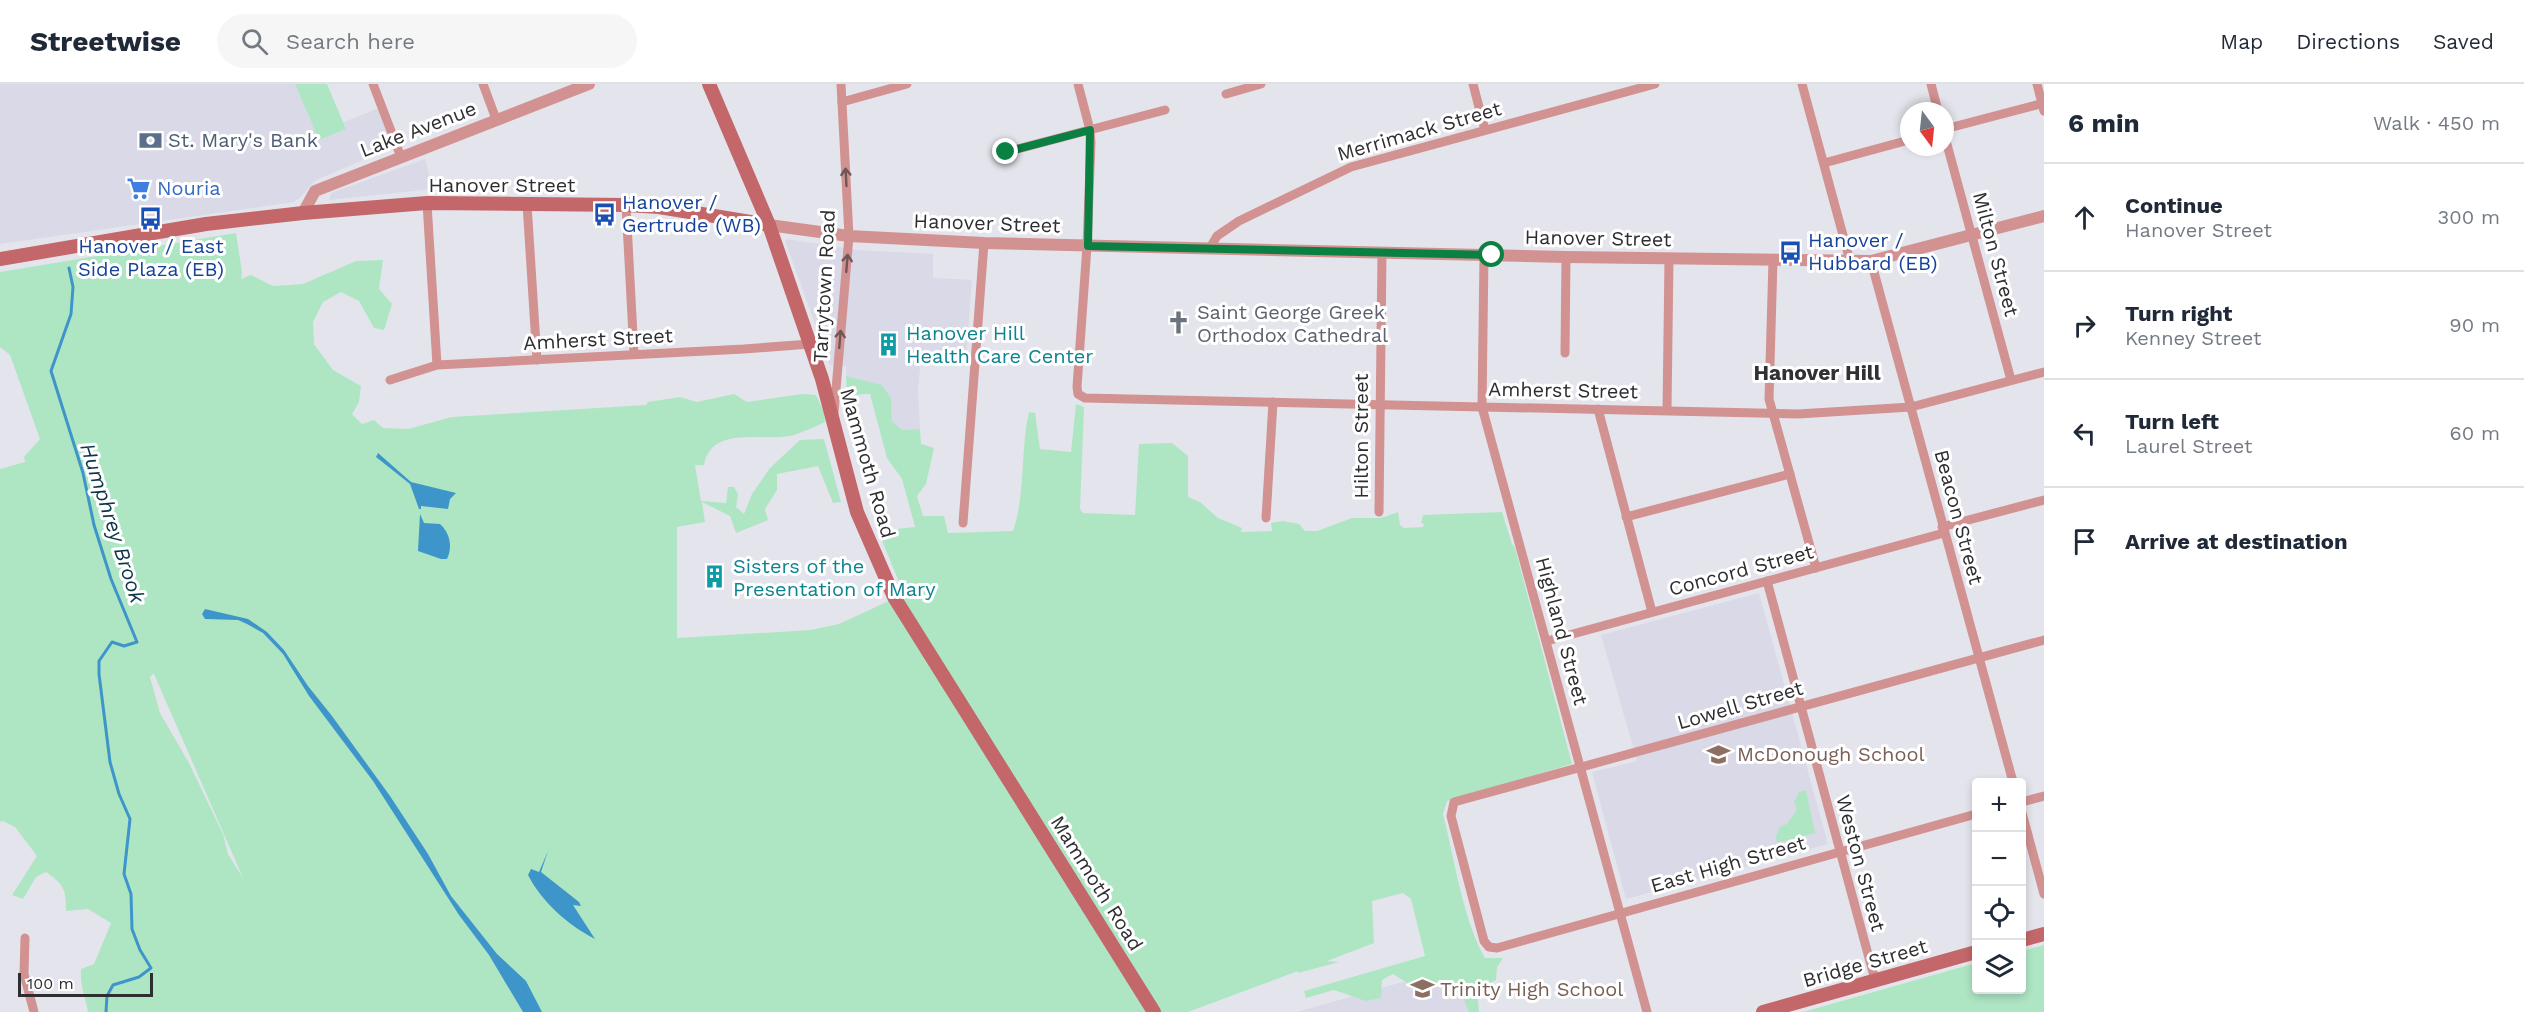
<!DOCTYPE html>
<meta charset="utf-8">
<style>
body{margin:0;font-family:"Work Sans",sans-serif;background:#f6f6f7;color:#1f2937}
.controls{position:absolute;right:18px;bottom:18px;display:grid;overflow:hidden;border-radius:6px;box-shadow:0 3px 9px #0003}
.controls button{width:54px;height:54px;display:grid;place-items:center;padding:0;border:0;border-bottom:2px solid #e0e1e3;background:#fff;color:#1f2937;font:30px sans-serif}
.compass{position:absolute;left:1900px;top:18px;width:54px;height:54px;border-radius:50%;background:#fff;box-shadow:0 3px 9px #0003;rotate:165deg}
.scale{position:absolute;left:18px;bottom:15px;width:135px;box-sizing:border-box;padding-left:6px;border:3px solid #2e2e31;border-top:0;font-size:16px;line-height:21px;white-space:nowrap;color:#2e2e31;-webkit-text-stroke:4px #fff;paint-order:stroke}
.stop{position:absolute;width:18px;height:18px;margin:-14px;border:4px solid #0b8043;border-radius:50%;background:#fff}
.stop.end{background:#0b8043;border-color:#fff;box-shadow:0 2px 6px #0008}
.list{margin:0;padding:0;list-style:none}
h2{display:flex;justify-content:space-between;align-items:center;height:78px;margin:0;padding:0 24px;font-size:26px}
h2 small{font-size:20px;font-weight:400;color:#747a83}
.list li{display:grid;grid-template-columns:39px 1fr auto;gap:18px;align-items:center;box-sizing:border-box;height:108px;padding:0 24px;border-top:2px solid #e0e1e3}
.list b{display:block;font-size:22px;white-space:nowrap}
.list p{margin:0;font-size:20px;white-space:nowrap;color:#747a83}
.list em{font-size:20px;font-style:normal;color:#747a83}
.icon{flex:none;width:33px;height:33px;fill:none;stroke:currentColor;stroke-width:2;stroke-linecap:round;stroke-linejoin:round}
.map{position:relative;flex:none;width:2044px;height:928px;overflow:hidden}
header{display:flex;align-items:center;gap:36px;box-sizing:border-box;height:84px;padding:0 30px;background:#fff;border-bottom:2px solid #e0e1e3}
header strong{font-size:28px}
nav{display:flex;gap:33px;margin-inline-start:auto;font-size:21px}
.search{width:420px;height:54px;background:#f6f6f7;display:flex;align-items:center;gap:15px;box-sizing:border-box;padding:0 21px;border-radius:33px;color:#747a83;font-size:22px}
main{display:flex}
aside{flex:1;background:#fff}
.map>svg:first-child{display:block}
</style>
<header>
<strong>Streetwise</strong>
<div class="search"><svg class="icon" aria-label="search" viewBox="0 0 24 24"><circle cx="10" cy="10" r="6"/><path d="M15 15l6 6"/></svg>Search here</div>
<nav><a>Map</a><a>Directions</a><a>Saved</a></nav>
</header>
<main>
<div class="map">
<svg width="2044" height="928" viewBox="0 0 2044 928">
<rect width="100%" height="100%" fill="#e4e5ec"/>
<g fill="#d9d9e7">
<polygon points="0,0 295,0 319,56 346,45 344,38 384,22 400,60 314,97 301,113 294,118 0,160"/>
<polygon points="425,75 433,105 329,116 331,109"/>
<polygon points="787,155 857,166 933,170 933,194 972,196 966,276 921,273 918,306 920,345 902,346 892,337 891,314 882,301 846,292 846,282 830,281 785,157"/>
<polygon points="1759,509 1828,760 1626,815 1592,688 1637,677 1601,551"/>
<polygon points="1459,882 1472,928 1297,928"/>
</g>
<g fill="#aee6c4" fill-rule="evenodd">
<polygon points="295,0 327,0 346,45 319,56"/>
<path d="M 236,149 L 242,188 L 241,195 L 251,191 L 273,202 L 303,200 L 356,177 L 383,176 L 379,205 L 392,220 L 384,246 L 374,244 L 359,217 L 341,208 L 323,218 L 313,238 L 314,260 L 333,286 L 361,302 L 359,318 L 352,330 L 362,340 L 374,336 L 383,344 L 408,345 L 452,333 L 646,321 L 648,318 L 680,313 L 697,318 L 734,310 L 747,318 L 802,310 L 816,311 L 824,328 L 825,338 C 814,343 802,349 790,352 C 761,357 711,342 704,381 L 695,381 L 701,417 L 726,419 L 728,403 L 734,403 L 738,410 L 736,423 L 744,430 L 752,410 L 770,384 L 800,356 L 824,355 L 841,418 L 833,419 L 818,382 L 777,390 L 777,406 L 765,425 L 768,436 L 736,449 L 730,432 L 702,418 L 705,438 L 677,443 L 677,554 L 811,546 L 839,540 L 904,510 L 878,447 L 915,443 L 902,395 L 887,374 L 870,310 L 847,311 L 846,292 L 882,301 L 891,314 L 892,337 L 902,346 L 920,345 L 921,360 L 934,364 L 926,400 L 917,412 L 923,432 L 944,432 L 948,449 L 1013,447 C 1026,408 1020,367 1029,328 L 1035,329 L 1040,365 L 1071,368 L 1076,320 L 1084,323 L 1080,425 L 1083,429 L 1135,431 L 1139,360 L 1172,359 L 1188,372 L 1188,413 L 1200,418 L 1218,434 L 1242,444 L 1241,448 L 1272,447 L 1271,439 L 1283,437 L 1299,440 L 1305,447 L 1317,447 L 1352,434 L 1381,434 L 1398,428 L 1400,441 L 1404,444 L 1423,443 L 1424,440 L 1421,439 L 1423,431 L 1502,428 L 1512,460 L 1515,464 L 1572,680 L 1447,717 L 1443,730 C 1455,776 1462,833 1485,874 L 1503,874 L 1497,883 L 1496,896 L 1477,905 L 1479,928 L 1469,928 L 1458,901 L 1449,899 L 1417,905 L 1393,890 L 1382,896 L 1381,914 L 1366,917 L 1334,906 L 1306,914 L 1304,907 L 1425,872 L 1411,815 L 1403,809 L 1372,817 L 1374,859 L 1327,877 L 1339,878 L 1298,889 L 1298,887 L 1188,928 L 88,928 C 85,911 80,904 81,885 L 94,880 L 111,839 L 88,825 L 66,827 C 66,805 64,801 46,788 L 36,793 L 23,815 L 12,811 L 37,772 L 15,743 L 3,737 L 0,738 L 0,385 L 25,378 L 24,373 L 40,355 L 10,271 L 0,263 L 0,188 ZM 154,589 L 154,590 L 243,794 L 228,770 L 223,750 L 189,679 L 160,629 L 150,593 Z"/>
<polygon points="1806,706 1815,749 1777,759 1776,752 1780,743 1787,740 1797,726 1794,718 1799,708"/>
<polygon points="2044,861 2044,928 1803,928 1976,879 1976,906 2022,906 2022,867"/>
</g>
<g fill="#3e95c9">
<polygon points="378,369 411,398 456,409 450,415 448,425 421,422 421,425 419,425 410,400 376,373"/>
<path d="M 420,430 L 424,439 L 440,440 C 450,449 453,463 447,475 L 441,475 L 418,467 Z"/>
<polygon points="205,525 248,535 267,548 284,566 308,602 332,632 390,712 428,770 451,812 497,870 526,897 542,928 523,928 489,871 459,831 373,697 309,612 283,570 263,549 247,540 238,536 205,535 202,530"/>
<path d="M 548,767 L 541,788 L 579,818 L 581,822 L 573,821 L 595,855 C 568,841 542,818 528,791 L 531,785 L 539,788 Z"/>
</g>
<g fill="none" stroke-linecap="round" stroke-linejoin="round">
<polyline stroke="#3e95c9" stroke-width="3" points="69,184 73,203 71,230 51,287 83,389 94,441 111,495 137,558 124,562 112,558 99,577 99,590 110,678 119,710 130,735 124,790 131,810 132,845 140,866 151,884 139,893 113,901 107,912 106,928"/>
<g stroke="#d29292" stroke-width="9">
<polyline points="373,0 401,73"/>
<polyline points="483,0 496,35"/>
<polyline points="1078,0 1090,46 1091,58 1087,162 1077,303 1078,310 1085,314 1798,330 1911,323 2044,288"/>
<polyline points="1473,0 1485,46"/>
<polyline points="1802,0 1850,177"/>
<polyline points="1931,0 1938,27"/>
<polyline points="2037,0 2044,27"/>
<polyline points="1226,10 1261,0"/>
<polyline points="842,18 907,0"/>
<polyline points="1945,45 2044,19"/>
<polyline points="1945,53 2011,296"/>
<polyline points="1006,68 1165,26"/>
<polyline points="1824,79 1909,56"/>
<polyline points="427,119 437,281"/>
<polyline points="527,120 537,276"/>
<polyline points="626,121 634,270"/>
<polyline points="1210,164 1217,152 1239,137 1351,83 1655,0"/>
<polyline points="1484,171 1482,323 1647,928"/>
<polyline points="1773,176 1769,315 1816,484"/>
<polyline points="1871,177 2013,698"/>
<polyline points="1565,269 1566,173"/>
<polyline points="390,296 437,281 744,265 810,260"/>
<polyline points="1598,325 1652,528"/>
<polyline points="1667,326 1669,175"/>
<polyline points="834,329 849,152 841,0"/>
<polyline points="1379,428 1382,169"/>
<polyline points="1626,433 1790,390"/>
<polyline points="1266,434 1273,318"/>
<polyline points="963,439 984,159"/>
<polyline points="1942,443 2044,416"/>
<polyline points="1767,497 1875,896"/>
<polyline points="1547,557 1944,449"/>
<polyline points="2022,718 2044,712"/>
<polyline points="2022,729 2044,810"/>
<polyline points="1976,730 1497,864 1489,863 1484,857 1451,732 1454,718 2044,556"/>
<polyline points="25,854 24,890 34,928"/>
</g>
<g stroke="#d29292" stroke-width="12">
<polyline points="303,129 315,107 589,0"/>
<polyline points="769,141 849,152 984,159 1566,173 1871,177 2044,132"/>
</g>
<g stroke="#c3676a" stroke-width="14">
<polyline points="709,0 769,141 822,295 857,428 894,513 1154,928"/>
<polyline points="0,175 206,140 303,129 427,119 626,121 659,123 769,141"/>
<polyline points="2022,856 2044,850"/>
<polyline points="1763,928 1976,868"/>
</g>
</g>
<defs><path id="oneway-shaft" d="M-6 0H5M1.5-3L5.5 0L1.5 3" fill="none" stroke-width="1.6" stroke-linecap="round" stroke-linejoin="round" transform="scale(1.5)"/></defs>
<g stroke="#705658">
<use href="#oneway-shaft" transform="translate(846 93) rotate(-93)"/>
<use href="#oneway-shaft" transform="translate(847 179) rotate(-85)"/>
<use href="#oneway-shaft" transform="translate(840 255) rotate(-85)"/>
</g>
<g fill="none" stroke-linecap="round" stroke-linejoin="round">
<polyline stroke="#0b8043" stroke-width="8" points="1006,68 1090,46 1088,162 1492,171"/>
</g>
<defs>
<symbol id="bank-bare" viewBox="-9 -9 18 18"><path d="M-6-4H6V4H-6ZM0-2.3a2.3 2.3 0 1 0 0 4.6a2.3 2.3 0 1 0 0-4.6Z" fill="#5c6f8a" stroke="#fff" stroke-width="2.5" paint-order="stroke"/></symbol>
<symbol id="supermarket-bare" viewBox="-9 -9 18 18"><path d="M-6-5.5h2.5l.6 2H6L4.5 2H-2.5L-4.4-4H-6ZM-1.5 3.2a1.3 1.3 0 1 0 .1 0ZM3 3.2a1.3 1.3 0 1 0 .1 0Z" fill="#3f7fe0" stroke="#fff" stroke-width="2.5" paint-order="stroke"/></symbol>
<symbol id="bus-bare" viewBox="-9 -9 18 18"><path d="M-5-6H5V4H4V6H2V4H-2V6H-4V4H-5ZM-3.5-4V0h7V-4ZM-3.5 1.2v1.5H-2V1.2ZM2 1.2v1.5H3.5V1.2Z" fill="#1a4fb4" stroke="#fff" stroke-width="2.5" paint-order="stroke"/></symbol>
<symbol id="church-bare" viewBox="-9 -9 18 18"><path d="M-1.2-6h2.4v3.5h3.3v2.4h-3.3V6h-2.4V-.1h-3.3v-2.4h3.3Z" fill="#6b7280" stroke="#fff" stroke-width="2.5" paint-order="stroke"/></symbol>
<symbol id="building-bare" viewBox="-9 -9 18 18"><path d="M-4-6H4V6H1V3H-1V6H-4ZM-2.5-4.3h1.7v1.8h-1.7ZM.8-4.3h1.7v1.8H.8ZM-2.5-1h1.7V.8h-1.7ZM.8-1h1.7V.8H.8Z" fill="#0f9aa8" stroke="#fff" stroke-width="2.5" paint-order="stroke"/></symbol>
<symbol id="school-bare" viewBox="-9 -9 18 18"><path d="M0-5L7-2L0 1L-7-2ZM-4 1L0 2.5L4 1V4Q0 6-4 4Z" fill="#8d6e63" stroke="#fff" stroke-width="2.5" paint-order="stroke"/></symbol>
</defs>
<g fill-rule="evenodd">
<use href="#bank-bare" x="134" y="40" width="33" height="33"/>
<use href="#supermarket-bare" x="122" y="88" width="33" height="33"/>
<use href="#bus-bare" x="588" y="114" width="33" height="33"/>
<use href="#bus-bare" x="134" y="118" width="33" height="33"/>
<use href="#bus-bare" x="1774" y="152" width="33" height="33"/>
<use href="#church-bare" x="1162" y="222" width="33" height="33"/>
<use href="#building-bare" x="872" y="244" width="33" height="33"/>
<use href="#building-bare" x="698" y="476" width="33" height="33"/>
<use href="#school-bare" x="1702" y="654" width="33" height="33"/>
<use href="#school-bare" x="1406" y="888" width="33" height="33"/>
</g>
<g text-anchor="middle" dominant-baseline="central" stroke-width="6" stroke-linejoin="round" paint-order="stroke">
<g font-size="20" fill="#2e2e31" stroke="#fff">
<text transform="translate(418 45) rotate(-21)">Lake Avenue</text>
<text transform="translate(1419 47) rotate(-16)">Merrimack Street</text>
<text x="502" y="101">Hanover Street</text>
<text transform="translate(987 139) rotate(2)">Hanover Street</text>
<text transform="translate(1598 154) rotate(1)">Hanover Street</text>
<text transform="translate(1996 170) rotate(75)">Milton Street</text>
<text transform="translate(824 202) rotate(-87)">Tarrytown Road</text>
<text transform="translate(598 255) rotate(-3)">Amherst Street</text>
<text transform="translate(1563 306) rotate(1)">Amherst Street</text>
<text transform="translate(1361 352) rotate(-90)">Hilton Street</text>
<text transform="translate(868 379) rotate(74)">Mammoth Road</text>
<text transform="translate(1959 433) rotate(75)">Beacon Street</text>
<text transform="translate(1741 486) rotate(-15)">Concord Street</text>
<text transform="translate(1562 547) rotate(75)">Highland Street</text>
<text transform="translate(1740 621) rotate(-16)">Lowell Street</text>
<text transform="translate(1861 779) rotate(75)">Weston Street</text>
<text transform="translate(1728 780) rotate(-16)">East High Street</text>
<text transform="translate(1097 799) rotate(58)">Mammoth Road</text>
<text transform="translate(1865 879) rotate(-16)">Bridge Street</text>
</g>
<g font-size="20" fill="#4e5e75" stroke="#fff" text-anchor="start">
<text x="168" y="56">St. Mary's Bank</text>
</g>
<g font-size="20" fill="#366cbe" stroke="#fff" text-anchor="start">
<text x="157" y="104">Nouria</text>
</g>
<g font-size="20" fill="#164399" stroke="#fff" text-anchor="start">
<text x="622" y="118">Hanover /<tspan x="622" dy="23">Gertrude (WB)</tspan></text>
<text x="1808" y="156">Hanover /<tspan x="1808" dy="23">Hubbard (EB)</tspan></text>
<text x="151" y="162" text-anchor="middle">Hanover / East<tspan x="151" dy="23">Side Plaza (EB)</tspan></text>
</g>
<g font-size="20" fill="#5b616d" stroke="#fff" text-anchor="start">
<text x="1197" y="228">Saint George Greek<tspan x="1197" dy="23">Orthodox Cathedral</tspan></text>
</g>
<g font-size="20" fill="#0d838f" stroke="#fff" text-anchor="start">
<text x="906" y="249">Hanover Hill<tspan x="906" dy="23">Health Care Center</tspan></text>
<text x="733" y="482">Sisters of the<tspan x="733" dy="23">Presentation of Mary</tspan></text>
</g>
<g font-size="20" fill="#785e54" stroke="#fff" text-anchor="start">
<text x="1737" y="670">McDonough School</text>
<text x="1440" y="905">Trinity High School</text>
</g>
<g font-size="21" font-weight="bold" fill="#303035" stroke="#fff">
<text x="1817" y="288">Hanover Hill</text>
</g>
<g font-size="21" font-style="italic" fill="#0f354b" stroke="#fff">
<text transform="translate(113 439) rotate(72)">Humphrey Brook</text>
</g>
</g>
</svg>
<div class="controls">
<button>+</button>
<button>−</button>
<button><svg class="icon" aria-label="locate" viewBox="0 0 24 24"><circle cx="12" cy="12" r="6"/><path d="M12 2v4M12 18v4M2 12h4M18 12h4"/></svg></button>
<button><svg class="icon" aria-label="layers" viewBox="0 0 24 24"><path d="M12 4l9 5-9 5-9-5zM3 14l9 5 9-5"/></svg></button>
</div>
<svg class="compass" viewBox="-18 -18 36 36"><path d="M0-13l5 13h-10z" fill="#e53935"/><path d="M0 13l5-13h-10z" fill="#747a83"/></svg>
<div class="scale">100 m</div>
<div class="stop" style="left:1492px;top:171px"></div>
<div class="stop end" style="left:1006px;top:68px"></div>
</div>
<aside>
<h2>6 min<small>Walk · 450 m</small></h2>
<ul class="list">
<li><svg class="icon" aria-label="ahead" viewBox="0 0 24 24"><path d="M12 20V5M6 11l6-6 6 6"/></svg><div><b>Continue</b><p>Hanover Street</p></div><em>300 m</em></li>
<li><svg class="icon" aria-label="right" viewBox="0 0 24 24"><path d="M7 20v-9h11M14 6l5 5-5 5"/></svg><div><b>Turn right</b><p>Kenney Street</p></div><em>90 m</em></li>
<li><svg class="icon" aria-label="left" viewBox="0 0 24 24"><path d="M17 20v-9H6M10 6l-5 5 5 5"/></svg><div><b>Turn left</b><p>Laurel Street</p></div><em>60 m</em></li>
<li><svg class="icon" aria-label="arrive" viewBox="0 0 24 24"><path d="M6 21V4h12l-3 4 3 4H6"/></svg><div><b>Arrive at destination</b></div></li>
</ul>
</aside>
</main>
